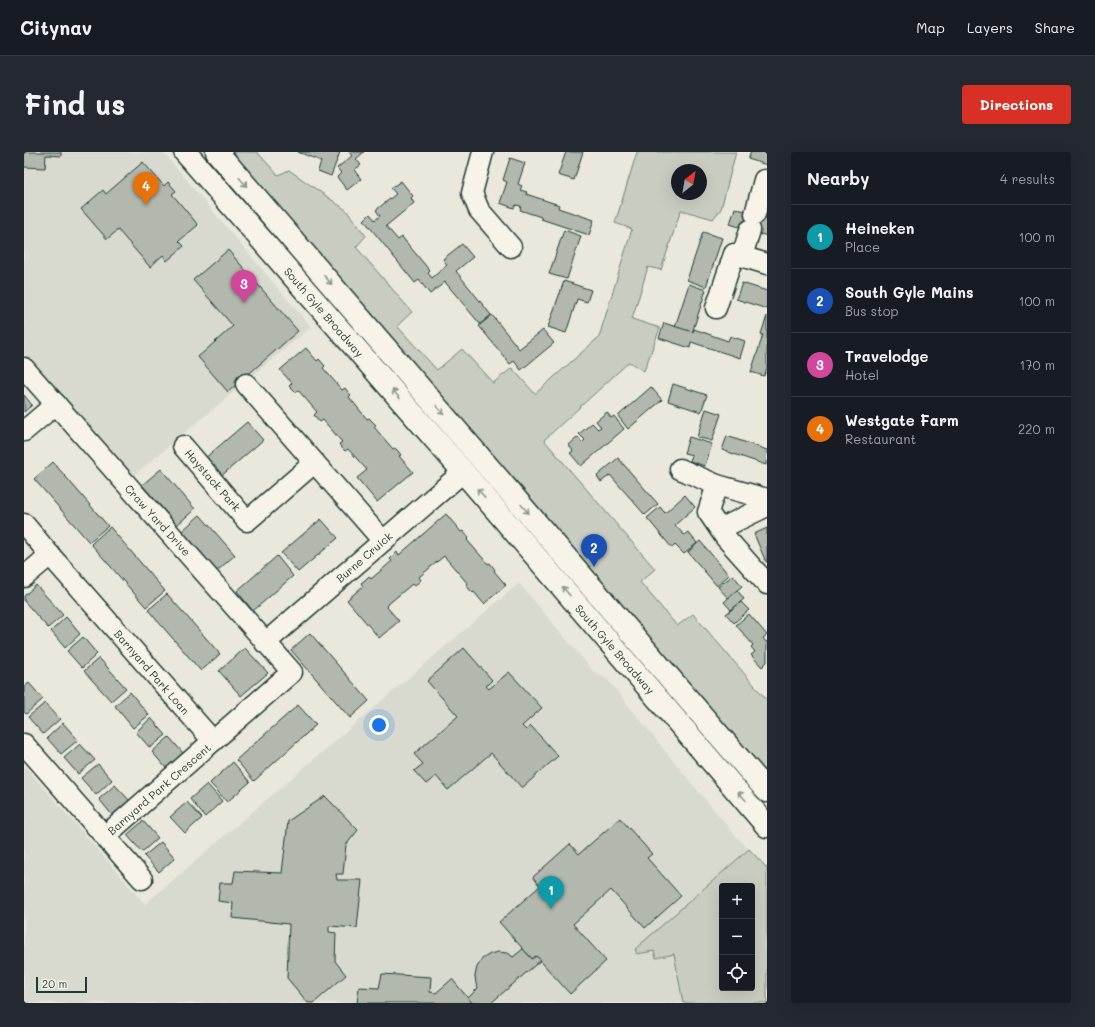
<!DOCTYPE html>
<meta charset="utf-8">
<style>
body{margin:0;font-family:Mali,sans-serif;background:#242831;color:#f1f3f6}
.controls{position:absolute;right:12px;bottom:12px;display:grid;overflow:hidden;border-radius:4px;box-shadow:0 4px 16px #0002}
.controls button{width:36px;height:36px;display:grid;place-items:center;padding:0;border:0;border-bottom:1px solid #363941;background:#171b24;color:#f1f3f6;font:20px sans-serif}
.compass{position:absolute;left:647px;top:12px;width:36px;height:36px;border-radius:50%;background:#171b24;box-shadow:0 4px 16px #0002;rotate:31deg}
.scale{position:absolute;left:12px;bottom:10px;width:51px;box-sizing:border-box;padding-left:4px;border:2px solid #1f3d34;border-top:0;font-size:11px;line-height:14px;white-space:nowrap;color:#1f3d34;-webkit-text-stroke:3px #f7f3e8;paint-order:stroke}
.you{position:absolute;left:355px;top:573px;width:14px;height:14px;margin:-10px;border:3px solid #fff;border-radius:50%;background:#1a73e8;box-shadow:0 0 0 6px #1a73e833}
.badge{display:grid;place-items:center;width:26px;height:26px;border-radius:50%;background:#d93025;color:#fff;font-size:13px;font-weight:700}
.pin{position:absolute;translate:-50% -33px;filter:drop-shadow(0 1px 2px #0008)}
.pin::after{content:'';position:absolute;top:21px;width:14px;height:12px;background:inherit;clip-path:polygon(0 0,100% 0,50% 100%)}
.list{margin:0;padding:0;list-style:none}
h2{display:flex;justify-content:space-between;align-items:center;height:52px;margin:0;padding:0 16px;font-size:17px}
h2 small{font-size:13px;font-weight:400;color:#9ea1a6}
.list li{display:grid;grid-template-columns:26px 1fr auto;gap:12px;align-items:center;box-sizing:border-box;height:64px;padding:0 16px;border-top:1px solid #363941}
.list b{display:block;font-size:15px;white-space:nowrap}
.list p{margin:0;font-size:13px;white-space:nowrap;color:#9ea1a6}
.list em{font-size:13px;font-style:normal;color:#9ea1a6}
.icon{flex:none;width:22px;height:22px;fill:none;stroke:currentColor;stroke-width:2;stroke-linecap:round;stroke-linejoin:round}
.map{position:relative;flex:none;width:743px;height:851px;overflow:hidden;border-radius:4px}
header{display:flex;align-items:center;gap:24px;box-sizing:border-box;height:56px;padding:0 20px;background:#171b24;border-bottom:1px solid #363941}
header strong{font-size:19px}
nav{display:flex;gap:22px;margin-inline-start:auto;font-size:14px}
.intro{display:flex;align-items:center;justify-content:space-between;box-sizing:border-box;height:96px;padding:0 24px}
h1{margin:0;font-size:28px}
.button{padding:10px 18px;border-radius:4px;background:#d93025;color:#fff;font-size:14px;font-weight:700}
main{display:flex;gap:24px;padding:0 24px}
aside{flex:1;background:#171b24;border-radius:4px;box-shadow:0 4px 16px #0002}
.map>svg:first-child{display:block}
</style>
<header>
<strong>Citynav</strong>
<nav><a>Map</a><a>Layers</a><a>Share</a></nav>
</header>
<div class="intro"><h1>Find us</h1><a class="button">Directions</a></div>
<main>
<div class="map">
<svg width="743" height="851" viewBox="0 0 743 851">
<rect width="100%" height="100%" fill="#eae8dd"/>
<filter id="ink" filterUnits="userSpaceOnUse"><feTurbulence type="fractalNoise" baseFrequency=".025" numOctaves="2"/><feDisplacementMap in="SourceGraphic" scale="8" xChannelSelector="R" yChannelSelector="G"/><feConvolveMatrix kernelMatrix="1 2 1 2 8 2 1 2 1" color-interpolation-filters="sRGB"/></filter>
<g filter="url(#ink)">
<g fill="#d9dacf" fill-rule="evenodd">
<polygon points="0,0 139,0 287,175 108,325 0,202"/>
<path d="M 495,431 L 568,518 L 584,528 L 651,611 L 712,684 L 743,716 L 743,851 L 0,851 L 0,613 L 121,752 ZM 698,734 L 728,734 L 728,836 L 698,836 Z"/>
</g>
<g fill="#c8ccc1" stroke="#74847a" fill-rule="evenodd">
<path d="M 207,0 L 233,0 L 254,23 L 265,18 L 322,58 L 342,84 L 332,95 L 388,160 L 373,174 L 413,218 L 438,197 L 469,231 L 488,216 L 511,242 L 575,185 L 608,77 L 591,71 L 613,0 L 712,0 L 697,57 L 689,67 L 657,58 L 637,118 L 624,115 L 608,167 L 636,176 L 620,219 L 605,210 L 520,288 L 631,417 L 616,430 L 653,474 L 669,462 L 743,548 L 743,622 ZM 653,18 L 677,18 L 677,42 L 653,42 Z"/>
<path d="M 725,697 L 743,716 L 743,851 L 659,851 L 650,802 L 632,806 L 630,799 L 613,802 L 611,797 ZM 698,734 L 728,734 L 728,836 L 698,836 Z"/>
</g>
<g fill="#b2b8ae" stroke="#1f3d34">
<polygon points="0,0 37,0 37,4 22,3 21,16 0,15"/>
<polygon points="274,0 316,0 307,24 294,19 297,9"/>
<polygon points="325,0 340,0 332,7 337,13 330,18 337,27 323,38 313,25 317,21 313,16 328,4"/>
<polygon points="542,0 559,0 550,28 534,23"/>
<polygon points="727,0 743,0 743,13 724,7"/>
<polygon points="486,6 501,11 494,32 498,34 496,38 503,40 502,42 535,53 534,56 570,68 565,83 517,67 517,65 496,58 497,54 492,53 490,56 476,51 483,30 479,28"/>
<polygon points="119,10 140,34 144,30 152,39 148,42 174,73 155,89 160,94 143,109 139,103 126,115 94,78 83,87 57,57 79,38 82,42"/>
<polygon points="377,29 389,44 387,46 390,51 362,74 374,88 378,85 406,119 404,121 408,126 423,113 419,107 438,92 449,105 432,119 467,163 456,172 421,130 406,142 395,128 391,131 340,68 346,62 351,68 356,64 352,58 372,42 367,36"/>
<polygon points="711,56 743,66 743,84 706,72"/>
<polygon points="540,78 557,84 543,127 525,122"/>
<polygon points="679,80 698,86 682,135 663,128"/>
<polygon points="204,98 274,179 204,240 174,205 209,174 169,128"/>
<polygon points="540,129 567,138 563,150 553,147 542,181 524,175"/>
<polygon points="718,131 743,139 743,157 712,147"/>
<polygon points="665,132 682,138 668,181 651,175"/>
<polygon points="468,163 495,197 519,178 530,191 497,218 490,209 486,212 455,174"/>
<polygon points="743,164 743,216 740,224 727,220 739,183 737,182"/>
<polygon points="640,171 669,180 670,177 704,189 706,184 721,189 716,206 667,190 666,196 635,186"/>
<polygon points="282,196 293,209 295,207 301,214 299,216 318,238 321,236 324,240 327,243 325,245 343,267 345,266 352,273 350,275 369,297 371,296 374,299 377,303 375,304 389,320 353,350 333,326 343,318 324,297 321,299 318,296 315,292 318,290 299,268 296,270 290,263 293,260 274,238 271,240 265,234 268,231 256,218"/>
<polygon points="649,232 683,243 677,260 644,249"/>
<polygon points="627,235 638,248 604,277 594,264"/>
<polygon points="0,243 8,253 0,260"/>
<polygon points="682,257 697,262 688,289 673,285"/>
<polygon points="583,260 587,266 590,264 600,277 557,314 546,301 549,299 545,293 554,285 558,291 561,288 555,282 568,271 574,277 577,275 572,269"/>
<polygon points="223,270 239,288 196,325 180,307"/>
<polygon points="703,284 743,298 742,313 698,298"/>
<polygon points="665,285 688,292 681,314 666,309 668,303 660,301"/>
<polygon points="594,306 634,352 621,363 586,323 577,330 573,324"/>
<polygon points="29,310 84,374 65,390 10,327"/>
<polygon points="137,317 171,357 153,373 118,333"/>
<polygon points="661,343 671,355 651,373 660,383 664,380 673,391 660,402 651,393 648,396 623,366 636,355 641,361"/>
<polygon points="422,362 437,380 439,379 445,386 443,388 464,412 466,411 469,415 471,418 470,419 482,433 460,452 450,440 449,441 446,438 442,433 444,432 420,404 395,425 397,428 390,434 388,432 362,454 375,469 355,486 323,448 339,434 337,431 341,428 345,424 347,427 368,409 366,407 373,400 375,403"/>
<polygon points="176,363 211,403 193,419 158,379"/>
<polygon points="297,367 314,386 274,420 257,401"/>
<polygon points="86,375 141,439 122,455 67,392"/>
<polygon points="743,376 743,410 742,410 730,382"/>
<polygon points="676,389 705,423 693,434 664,400"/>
<polygon points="253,404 269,424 229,459 213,439"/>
<polygon points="709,423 718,434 704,446 694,435"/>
<polygon points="12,433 39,463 24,476 0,449 0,444"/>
<polygon points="713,438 720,447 707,458 700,450"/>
<polygon points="143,442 196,502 177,519 124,458"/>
<polygon points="717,450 725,458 710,471 702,462"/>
<polygon points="725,462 743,483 739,486 742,490 743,489 743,510 738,515 727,503 731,500 727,495 729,493 712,473"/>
<polygon points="42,465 56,482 41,496 27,479"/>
<polygon points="286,481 345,549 326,566 267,498"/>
<polygon points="59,485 73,502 58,516 43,499"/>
<polygon points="221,496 244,521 217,544 195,519"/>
<polygon points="440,496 468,528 462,534 465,537 485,520 518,556 498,574 502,578 507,574 534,604 498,636 467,601 424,638 412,624 402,632 390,619 399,612 390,602 434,564 403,529"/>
<polygon points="75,506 102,536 87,549 60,519"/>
<polygon points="5,531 19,547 2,562 0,560 0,535"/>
<polygon points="106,540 125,563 109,576 91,554"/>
<polygon points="21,551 36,567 19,582 4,565"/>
<polygon points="274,553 292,573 230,629 212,608"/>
<polygon points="127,566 142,583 126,596 112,580"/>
<polygon points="39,571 54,588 37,602 23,586"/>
<polygon points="145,585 159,601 142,616 128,600"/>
<polygon points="56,592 71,608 54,622 40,606"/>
<polygon points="209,610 226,630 203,650 186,631"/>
<polygon points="74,612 88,628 72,643 57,626"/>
<polygon points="183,632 198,649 181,665 166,647"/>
<polygon points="91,633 106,649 89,664 75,647"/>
<polygon points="301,644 334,678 322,693 319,722 312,722 313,728 338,728 333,776 305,774 305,780 312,781 311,809 322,823 290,851 284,851 263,826 265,772 208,766 209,751 194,749 196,731 209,731 211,719 258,721 264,669"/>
<polygon points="163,650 178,666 161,681 146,665"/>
<polygon points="596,666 628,702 623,706 657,744 621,776 587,738 549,772 582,809 546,842 512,804 508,807 475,770 516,734 509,725 546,692 555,702"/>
<polygon points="119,669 134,686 118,700 103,683"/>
<polygon points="137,690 151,706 135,720 120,704"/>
<polygon points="499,797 508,807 512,804 517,808 467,851 448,851 444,846 454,836 452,832 451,824 453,815 458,807 466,802 474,800 484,801 489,805"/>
<polygon points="358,822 407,825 406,840 412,841 428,827 448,851 333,851 335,835 355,836"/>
</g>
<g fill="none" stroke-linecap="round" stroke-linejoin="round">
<defs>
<g id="minor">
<polyline points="459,0 448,41 455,58 487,95"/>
<polyline points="731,62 740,28"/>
<polyline points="718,104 726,78"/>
<polyline points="692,156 710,102 743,112"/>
<polyline points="0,216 268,520 189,589 26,403 0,372"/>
<polyline points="222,232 359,389"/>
<polyline points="0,279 32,252"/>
<polyline points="159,294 223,369 290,311"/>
<polyline points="656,317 693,333 684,360 701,385 743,432"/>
<polyline points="693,333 743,347"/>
<polyline points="696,377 743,354"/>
<polyline points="0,425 26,403"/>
<polyline points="241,491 439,320"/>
<polyline points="0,592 118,727"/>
<polyline points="81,684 189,589"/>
</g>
<g id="tertiary">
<polyline points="161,0 430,309 743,674"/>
<polyline points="193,0 743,639"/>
</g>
</defs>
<use href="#minor" stroke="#1f3d34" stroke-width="23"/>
<use href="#tertiary" stroke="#1f3d34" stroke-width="25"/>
<use href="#minor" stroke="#f7f3e8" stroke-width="20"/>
<use href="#tertiary" stroke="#f7f3e8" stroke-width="22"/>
</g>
<defs><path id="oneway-shaft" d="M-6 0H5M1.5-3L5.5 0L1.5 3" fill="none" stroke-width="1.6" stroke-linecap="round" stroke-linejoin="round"/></defs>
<g stroke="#8b988e">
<use href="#oneway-shaft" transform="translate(219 30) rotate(49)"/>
<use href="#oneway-shaft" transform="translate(304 128) rotate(49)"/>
<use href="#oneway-shaft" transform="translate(372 242) rotate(-131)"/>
<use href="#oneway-shaft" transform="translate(416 258) rotate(49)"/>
<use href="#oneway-shaft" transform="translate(457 341) rotate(-131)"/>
<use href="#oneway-shaft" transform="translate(501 357) rotate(49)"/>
<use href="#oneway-shaft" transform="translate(542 439) rotate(-131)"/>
<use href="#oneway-shaft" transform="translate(718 644) rotate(-131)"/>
</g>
</g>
<g text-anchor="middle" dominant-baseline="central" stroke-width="3.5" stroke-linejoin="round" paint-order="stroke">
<g font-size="11" fill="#1f3d34" stroke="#f7f3e8">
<text transform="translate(300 160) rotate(49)">South Gyle Broadway</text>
<text transform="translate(189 328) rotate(49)">Haystack Park</text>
<text transform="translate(134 368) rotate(48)">Craw Yard Drive</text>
<text transform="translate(340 405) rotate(-41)">Burne Cruick</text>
<text transform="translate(591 497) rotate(49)">South Gyle Broadway</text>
<text transform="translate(128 520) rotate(49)">Barnyard Park Loan</text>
<text transform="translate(135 637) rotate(-41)">Barnyard Park Crescent</text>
</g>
</g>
</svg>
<div class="controls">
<button>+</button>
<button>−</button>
<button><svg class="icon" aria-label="locate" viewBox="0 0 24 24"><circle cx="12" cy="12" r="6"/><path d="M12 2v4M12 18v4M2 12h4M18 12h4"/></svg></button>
</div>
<svg class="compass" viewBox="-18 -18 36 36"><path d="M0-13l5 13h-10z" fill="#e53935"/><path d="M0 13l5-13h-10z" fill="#9ea1a6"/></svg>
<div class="scale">20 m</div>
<div class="you"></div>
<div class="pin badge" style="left:527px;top:757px;background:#0f9aa8">1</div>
<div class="pin badge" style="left:570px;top:415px;background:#1a4fb4">2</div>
<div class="pin badge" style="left:220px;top:151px;background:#d1479c">3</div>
<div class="pin badge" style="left:122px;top:53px;background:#e8710a">4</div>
</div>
<aside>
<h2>Nearby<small>4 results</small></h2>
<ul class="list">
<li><span class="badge" style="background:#0f9aa8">1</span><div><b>Heineken</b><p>Place</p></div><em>100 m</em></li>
<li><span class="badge" style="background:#1a4fb4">2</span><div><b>South Gyle Mains</b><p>Bus stop</p></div><em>100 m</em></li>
<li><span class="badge" style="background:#d1479c">3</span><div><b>Travelodge</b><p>Hotel</p></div><em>170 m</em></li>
<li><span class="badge" style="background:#e8710a">4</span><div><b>Westgate Farm</b><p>Restaurant</p></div><em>220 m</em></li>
</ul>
</aside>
</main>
